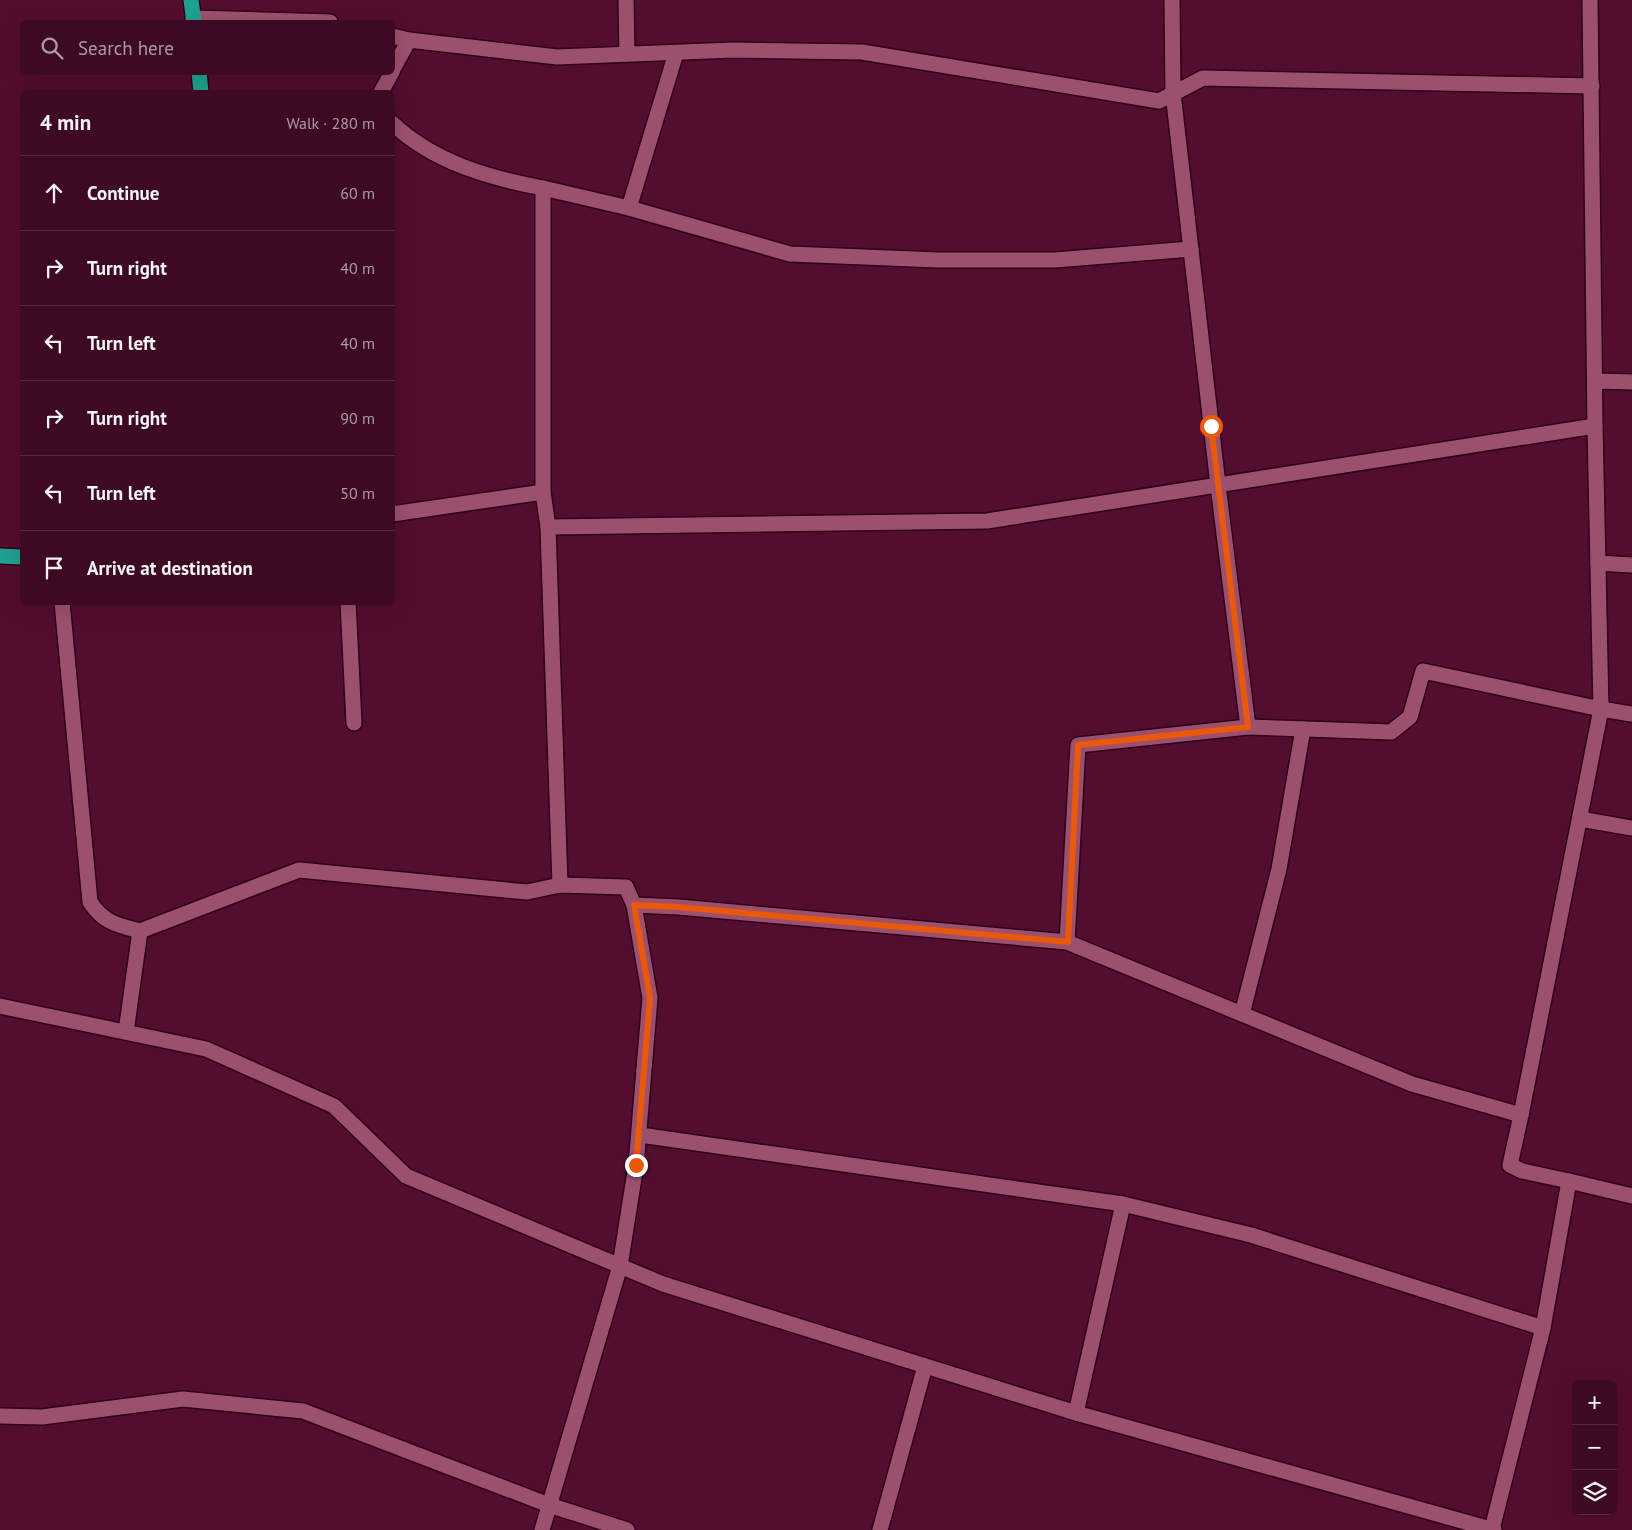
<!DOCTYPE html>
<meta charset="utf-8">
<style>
body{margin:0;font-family:"PT Sans",sans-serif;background:#45132b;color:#f1f3f6}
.controls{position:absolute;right:15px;bottom:15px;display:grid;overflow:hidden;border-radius:8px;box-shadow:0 5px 20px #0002}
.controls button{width:45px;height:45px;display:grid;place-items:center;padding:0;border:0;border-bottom:1px solid #572b41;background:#3e0a23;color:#f1f3f6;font:25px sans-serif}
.stop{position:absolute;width:15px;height:15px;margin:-11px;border:4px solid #ea580c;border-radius:50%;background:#fff}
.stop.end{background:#ea580c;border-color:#fff;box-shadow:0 1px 5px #0008}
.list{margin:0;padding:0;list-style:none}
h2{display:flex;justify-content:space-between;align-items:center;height:65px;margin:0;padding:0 20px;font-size:21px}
h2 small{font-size:16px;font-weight:400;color:#ad9aa6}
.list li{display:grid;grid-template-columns:32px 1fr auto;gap:15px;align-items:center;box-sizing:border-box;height:75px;padding:0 20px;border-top:1px solid #572b41}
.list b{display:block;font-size:19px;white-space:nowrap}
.list em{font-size:16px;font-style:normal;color:#ad9aa6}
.icon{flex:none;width:28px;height:28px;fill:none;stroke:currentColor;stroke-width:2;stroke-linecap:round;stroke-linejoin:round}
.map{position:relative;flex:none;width:1632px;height:1530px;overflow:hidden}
.search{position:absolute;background:#3e0a23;box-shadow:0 5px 20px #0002;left:20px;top:20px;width:375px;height:55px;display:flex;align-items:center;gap:12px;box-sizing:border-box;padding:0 18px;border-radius:8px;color:#ad9aa6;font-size:19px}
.panel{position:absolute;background:#3e0a23;box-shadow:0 5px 20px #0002;left:20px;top:90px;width:375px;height:515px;border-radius:8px}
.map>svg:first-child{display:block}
</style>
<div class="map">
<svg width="1632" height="1530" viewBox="0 0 1632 1530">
<rect width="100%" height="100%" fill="#530d2f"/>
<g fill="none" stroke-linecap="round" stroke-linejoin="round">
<defs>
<g id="minor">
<polyline points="626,0 627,54"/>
<polyline points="1172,0 1173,93 1218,485 1248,727 1391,732 1410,717 1423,671 1601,709 1595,426 1590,0"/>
<polyline points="193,18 330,22"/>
<polyline points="392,36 409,40 557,57 733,50 862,52 1159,101 1203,78 1592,86"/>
<polyline points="392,71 409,40"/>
<polyline points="381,92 392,72"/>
<path d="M 392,123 C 433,162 489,178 543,188"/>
<polyline points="629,208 790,254 938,260 1055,260 1191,249"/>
<polyline points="1595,381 1632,382"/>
<polyline points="543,492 543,188 629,208 676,53"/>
<polyline points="392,514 543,492 548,527 987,521 1595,426"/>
<polyline points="548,527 560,885"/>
<polyline points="1598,563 1632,565"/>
<path d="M 62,602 L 90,902 C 104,923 117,925 140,931"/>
<polyline points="348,602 354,723"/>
<polyline points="1580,819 1632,828"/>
<polyline points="1067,942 1078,745 1248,727"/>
<polyline points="0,1006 206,1049 334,1106 406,1176 663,1284 1076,1413 1494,1530"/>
<polyline points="1242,1014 1279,869 1303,729"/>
<polyline points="126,1032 140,931 299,870 527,892 560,885 626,887 634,905 679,907 1067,942 1412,1084 1521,1115 1510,1165 1522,1171 1569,1181 1543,1328 1492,1529"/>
<polyline points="1521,1115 1601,709 1632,714"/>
<polyline points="640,1135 1123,1204 1251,1235 1543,1328"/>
<polyline points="1569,1181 1632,1196"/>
<polyline points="1076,1413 1123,1204"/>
<polyline points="0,1416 42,1417 183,1399 303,1411 549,1505 627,1530"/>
<polyline points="542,1530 620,1266 636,1165 650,998 634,905"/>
<polyline points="880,1530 925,1366"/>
</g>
<g id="trunk">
<polyline points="191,0 194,22"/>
<polyline points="199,72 201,92"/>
<polyline points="0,556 22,557"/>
</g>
</defs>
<use href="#minor" stroke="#300017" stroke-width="18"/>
<use href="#trunk" stroke="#300017" stroke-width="18"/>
<use href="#minor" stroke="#9b506e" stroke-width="15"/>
<use href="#trunk" stroke="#20a090" stroke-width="15"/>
</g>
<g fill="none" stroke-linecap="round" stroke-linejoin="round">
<polyline stroke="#ea580c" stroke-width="6" points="636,1165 650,998 634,905 678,907 1068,942 1078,745 1248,727 1211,426"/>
</g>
</svg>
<div class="controls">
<button>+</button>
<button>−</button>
<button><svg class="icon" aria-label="layers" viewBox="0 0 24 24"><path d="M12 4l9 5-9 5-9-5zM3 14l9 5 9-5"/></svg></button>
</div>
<div class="stop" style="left:1211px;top:426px"></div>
<div class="stop end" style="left:636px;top:1165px"></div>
<div class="search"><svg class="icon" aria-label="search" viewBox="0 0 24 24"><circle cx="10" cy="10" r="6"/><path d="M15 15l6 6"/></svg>Search here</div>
<section class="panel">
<h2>4 min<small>Walk · 280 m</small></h2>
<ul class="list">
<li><svg class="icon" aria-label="ahead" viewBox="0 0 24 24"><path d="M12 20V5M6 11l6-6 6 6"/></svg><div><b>Continue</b></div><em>60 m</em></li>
<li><svg class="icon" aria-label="right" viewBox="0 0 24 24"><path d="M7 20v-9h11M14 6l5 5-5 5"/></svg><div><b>Turn right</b></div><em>40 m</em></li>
<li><svg class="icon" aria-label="left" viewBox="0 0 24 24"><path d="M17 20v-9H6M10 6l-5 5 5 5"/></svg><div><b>Turn left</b></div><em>40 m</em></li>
<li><svg class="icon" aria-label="right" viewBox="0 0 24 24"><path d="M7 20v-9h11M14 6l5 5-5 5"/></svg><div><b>Turn right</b></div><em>90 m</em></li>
<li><svg class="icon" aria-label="left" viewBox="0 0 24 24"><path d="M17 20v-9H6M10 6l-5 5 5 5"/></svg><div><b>Turn left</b></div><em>50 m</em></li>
<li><svg class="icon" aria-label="arrive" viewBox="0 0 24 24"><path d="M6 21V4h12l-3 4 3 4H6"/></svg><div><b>Arrive at destination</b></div></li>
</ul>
</section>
</div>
